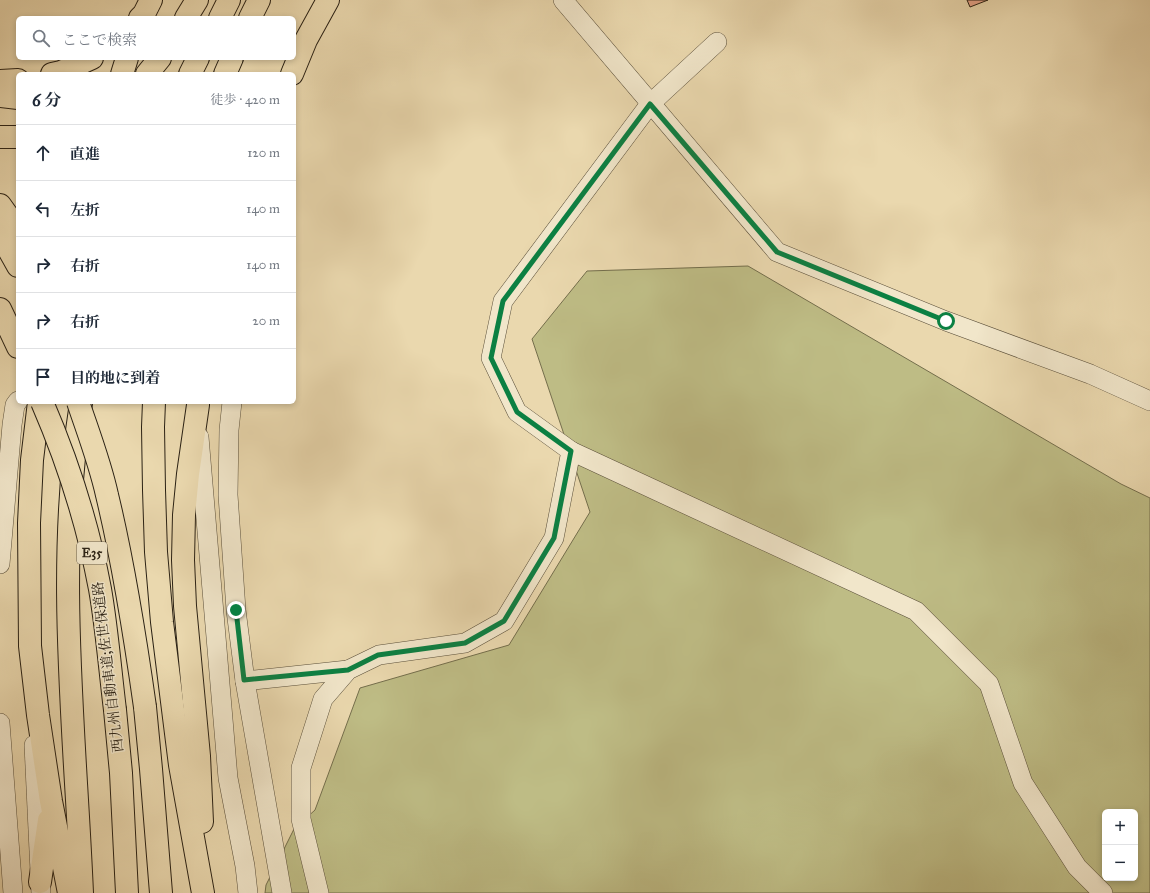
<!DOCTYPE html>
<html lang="ja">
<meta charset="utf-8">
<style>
body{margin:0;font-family:"IM FELL Great Primer","Noto Serif JP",serif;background:#f6f6f7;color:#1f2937}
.controls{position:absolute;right:12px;bottom:12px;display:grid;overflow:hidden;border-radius:6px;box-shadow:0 2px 6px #0003}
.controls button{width:36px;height:36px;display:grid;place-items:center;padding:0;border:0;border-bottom:1px solid #e0e1e3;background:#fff;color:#1f2937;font:20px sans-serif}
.stop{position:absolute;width:12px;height:12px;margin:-9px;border:3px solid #0b8043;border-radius:50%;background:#fff}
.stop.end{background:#0b8043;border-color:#fff;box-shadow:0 1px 4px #0008}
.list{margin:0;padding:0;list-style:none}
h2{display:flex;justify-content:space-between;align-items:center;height:52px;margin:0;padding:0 16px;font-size:17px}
h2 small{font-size:13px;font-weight:400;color:#747a83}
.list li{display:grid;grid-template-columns:26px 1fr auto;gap:12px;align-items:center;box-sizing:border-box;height:56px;padding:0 16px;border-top:1px solid #e0e1e3}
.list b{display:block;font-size:15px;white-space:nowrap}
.list em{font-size:13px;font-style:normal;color:#747a83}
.icon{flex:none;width:22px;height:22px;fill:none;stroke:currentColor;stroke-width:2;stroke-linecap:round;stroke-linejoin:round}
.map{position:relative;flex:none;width:1150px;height:893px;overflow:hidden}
.search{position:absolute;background:#fff;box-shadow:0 2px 6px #0003;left:16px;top:16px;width:280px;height:44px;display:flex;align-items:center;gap:10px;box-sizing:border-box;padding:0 14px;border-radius:6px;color:#747a83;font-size:15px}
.panel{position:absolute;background:#fff;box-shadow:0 2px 6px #0003;left:16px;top:72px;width:280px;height:332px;border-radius:6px}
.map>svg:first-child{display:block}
</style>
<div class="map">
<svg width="1150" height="893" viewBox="0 0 1150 893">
<rect width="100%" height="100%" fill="#ead8ae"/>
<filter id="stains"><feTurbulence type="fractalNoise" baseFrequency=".005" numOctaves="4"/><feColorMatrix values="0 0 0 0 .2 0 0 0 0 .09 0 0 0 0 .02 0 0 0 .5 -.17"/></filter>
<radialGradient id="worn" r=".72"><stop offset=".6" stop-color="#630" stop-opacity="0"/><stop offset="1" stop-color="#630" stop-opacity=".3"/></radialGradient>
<path fill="#bebc85" stroke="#746e4c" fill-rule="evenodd" d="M 748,266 L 1121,484 L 1150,498 L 1150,893 L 265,893 L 266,885 L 294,829 L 315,810 L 360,688 L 509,645 L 590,512 L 532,339 L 587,271 ZM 1105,812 L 1135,812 L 1135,878 L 1105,878 Z"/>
<polygon fill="#e7a48a" stroke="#2a2114" points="967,0 988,0 970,7"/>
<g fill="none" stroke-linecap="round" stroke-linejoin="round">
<defs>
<g id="street">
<polyline points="563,0 777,252 946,321 1090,374 1150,401"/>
<polyline points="232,402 229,430 228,495 236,610 245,681 282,893"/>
<polyline points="199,437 228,778 245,866 248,893"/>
<polyline points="571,451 916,611 989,684 1023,783 1077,867 1103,893"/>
<polyline points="0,564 12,425 15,405 18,401"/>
<polyline points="245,681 348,670"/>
<polyline points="0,723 13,893"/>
<polyline points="34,745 41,893"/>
<polyline points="319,893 301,819 301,768 323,699 348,670 379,655 465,643 504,621 554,538 571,451 517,412 491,358 503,301 650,104 717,42"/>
</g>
<g id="highway">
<polyline points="140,18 144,14 151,0"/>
<polyline points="186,18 197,0"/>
<polyline points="220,18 229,0"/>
<polyline points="250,18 259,0"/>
<polyline points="52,74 61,72 92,58"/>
<polyline points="122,74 127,58"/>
<polyline points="147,74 160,58"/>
<polyline points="190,74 198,58"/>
<polyline points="225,74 232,58"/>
<polyline points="292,74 306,40 328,0"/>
<polyline points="0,81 18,80"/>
<polyline points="0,96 18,98"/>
<polyline points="0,137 18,137"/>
<polyline points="0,205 10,219 18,233"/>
<polyline points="0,234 18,266"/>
<polyline points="0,309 18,347"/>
<polyline points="39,402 32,460 29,523 30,646 38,715 51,801 69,893"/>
<polyline points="154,402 153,427 154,490 156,552 162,622 180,765 203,893"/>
<path d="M 81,403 C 55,566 75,730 82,893"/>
<polyline points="198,405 188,474 184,515 183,560 185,606 199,756 202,822"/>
<polyline points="145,707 151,769 161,893"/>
<polyline points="115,710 121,773 127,893"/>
<polyline points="40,882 49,820"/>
</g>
</defs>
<use href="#street" stroke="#5a4f3a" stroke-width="20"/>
<use href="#highway" stroke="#2a2114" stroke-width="24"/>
<use href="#street" stroke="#f1e6ca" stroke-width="19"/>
<use href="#highway" stroke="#ead8ae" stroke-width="22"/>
<defs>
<g id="highway-bridge">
<path d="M 42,402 C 68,462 88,525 100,589 C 107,629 110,670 115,710"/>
<path d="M 78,402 C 88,432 100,463 107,495 C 124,565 135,636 145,707"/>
</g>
</defs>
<use href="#highway-bridge" stroke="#2a2114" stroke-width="24" stroke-linecap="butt"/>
<use href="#highway-bridge" stroke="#ead8ae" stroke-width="22"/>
</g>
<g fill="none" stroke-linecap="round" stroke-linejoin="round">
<polyline stroke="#0b8043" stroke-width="5" points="236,610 244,680 348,670 378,655 465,643 504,621 554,538 571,451 517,412 491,358 503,301 650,104 777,252 946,321"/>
</g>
<g text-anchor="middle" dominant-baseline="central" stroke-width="3" stroke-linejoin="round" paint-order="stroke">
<rect fill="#f1e6ca" stroke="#665c4b" stroke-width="1" x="77" y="542" width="30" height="22" rx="3"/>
<g font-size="13" font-weight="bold" fill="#2a2114">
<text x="92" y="553">E35</text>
</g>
<g font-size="14" fill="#2a2114" stroke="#f1e6ca">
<text transform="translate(108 667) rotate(-97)">西九州自動車道;佐世保道路</text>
</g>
</g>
<rect width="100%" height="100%" filter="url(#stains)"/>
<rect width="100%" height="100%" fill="url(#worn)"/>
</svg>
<div class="controls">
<button>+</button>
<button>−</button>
</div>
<div class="stop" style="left:946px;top:321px"></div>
<div class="stop end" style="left:236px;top:610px"></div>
<div class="search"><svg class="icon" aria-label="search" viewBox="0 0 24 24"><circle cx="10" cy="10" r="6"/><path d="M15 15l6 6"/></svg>ここで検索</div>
<section class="panel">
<h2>6 分<small>徒歩 · 420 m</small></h2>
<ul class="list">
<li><svg class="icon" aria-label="ahead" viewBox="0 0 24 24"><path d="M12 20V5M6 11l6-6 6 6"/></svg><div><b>直進</b></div><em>120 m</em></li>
<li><svg class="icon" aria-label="left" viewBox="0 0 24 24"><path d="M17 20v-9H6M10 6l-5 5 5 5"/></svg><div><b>左折</b></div><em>140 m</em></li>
<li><svg class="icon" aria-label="right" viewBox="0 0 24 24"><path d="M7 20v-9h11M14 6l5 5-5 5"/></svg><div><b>右折</b></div><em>140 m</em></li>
<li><svg class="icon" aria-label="right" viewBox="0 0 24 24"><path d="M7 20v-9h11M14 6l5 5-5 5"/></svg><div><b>右折</b></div><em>20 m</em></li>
<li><svg class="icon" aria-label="arrive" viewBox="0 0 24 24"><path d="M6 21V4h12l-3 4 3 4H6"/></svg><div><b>目的地に到着</b></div></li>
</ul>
</section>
</div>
